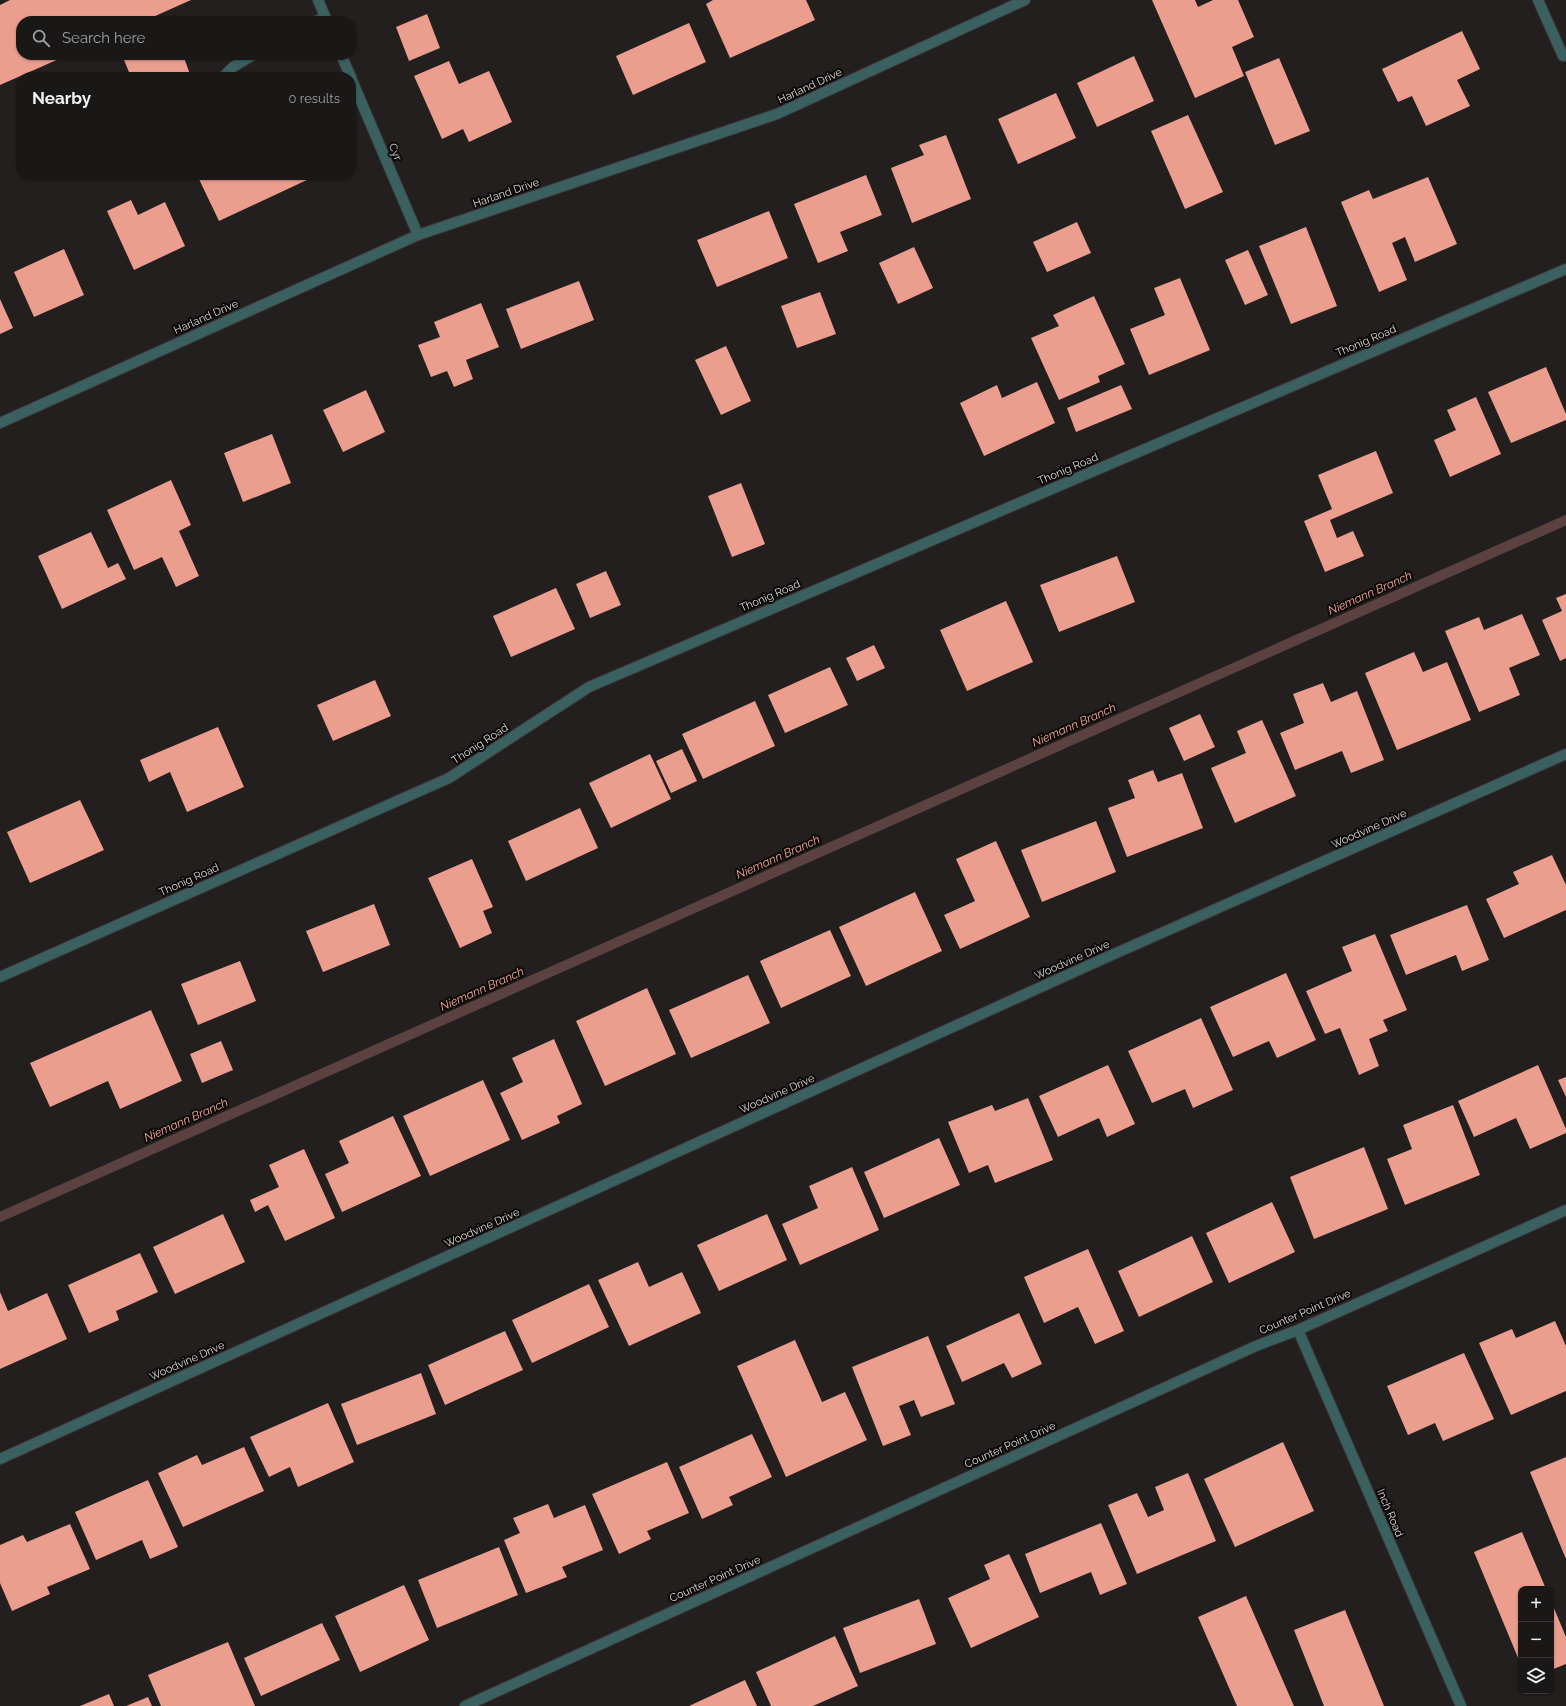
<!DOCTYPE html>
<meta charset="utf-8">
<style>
body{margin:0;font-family:Raleway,sans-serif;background:#232020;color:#f1f3f6}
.controls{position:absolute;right:12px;bottom:12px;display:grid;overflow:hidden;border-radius:8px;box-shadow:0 1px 3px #0004}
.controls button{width:36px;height:36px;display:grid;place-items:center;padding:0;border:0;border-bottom:1px solid #383636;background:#1a1717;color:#f1f3f6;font:20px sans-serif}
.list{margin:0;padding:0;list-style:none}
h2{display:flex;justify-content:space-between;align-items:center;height:52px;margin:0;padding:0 16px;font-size:17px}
h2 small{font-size:13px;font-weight:400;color:#9f9fa1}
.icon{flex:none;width:22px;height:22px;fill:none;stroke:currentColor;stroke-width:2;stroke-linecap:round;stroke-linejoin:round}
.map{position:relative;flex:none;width:1566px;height:1706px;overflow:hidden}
.search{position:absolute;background:#1a1717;box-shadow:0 1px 3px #0004;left:16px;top:16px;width:340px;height:44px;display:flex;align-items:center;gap:10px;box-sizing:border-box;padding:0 14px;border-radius:16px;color:#9f9fa1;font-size:15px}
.panel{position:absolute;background:#1a1717;box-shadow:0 1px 3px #0004;left:16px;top:72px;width:340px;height:108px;border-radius:16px}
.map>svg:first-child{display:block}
</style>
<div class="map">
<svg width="1566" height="1706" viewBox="0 0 1566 1706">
<rect width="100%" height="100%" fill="#231f1f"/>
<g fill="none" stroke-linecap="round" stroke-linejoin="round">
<polyline stroke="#5c4141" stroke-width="10" points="0,1217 1566,520"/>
</g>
<g fill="#eb9d8e">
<polygon points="10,0 191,0 144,21 21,21 21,55 68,55 0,85 0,5"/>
<polygon points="713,0 806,0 815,20 730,58 706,4"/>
<polygon points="1152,0 1195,0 1198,7 1213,0 1238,0 1254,37 1232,47 1244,76 1195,98"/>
<polygon points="427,14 440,48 409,61 396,27"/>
<polygon points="689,23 706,62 633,95 616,56"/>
<polygon points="1462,31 1480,69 1457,80 1470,106 1426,126 1412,96 1398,102 1382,69"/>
<polygon points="122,55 183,55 191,77 131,77"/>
<polygon points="1134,56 1154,101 1097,127 1077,83"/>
<polygon points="1279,58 1310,131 1275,145 1245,72"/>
<polygon points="449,61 459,84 489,71 512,122 469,142 463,129 442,139 414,76"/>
<polygon points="1056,93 1076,138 1018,164 998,119"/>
<polygon points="1188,115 1223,192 1185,209 1151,131"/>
<polygon points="946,135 971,199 912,223 891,168 924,155 919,145"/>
<polygon points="197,175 307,175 309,179 219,221"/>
<polygon points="866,175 882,215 840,232 848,251 818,263 794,204"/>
<polygon points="1428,177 1457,244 1415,262 1405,237 1392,243 1407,280 1379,292 1341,202 1369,190 1373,199"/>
<polygon points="131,200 138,215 165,202 185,246 134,270 107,211"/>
<polygon points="769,211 788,258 717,287 697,240"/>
<polygon points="1077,222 1091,253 1047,272 1033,242"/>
<polygon points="1306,227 1337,306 1291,324 1259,246"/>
<polygon points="914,247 933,288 898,304 879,263"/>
<polygon points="64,249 84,295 34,317 14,272"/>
<polygon points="1248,250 1268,295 1245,305 1225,260"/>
<polygon points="1180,278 1210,350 1149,375 1130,329 1165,315 1154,288"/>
<polygon points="579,281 594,320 521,349 506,309"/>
<polygon points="820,292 836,334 797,348 781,306"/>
<polygon points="1094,296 1125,364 1098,376 1100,382 1059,400 1031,338 1059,326 1053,315"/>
<polygon points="0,299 13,328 0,334"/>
<polygon points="481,303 499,347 466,360 473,379 454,387 447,371 431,377 418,345 440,337 434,322"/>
<polygon points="726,346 751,401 721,415 695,360"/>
<polygon points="1546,367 1566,414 1566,420 1511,443 1488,392"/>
<polygon points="1037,382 1055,423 984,456 960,403 997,385 1002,398"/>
<polygon points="1121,385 1132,409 1076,432 1067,408"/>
<polygon points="366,390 385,432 343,452 323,410"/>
<polygon points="1476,397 1501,454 1450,477 1434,440 1456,430 1447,410"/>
<polygon points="272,434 291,483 243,502 224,453"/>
<polygon points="1376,451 1393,493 1330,520 1337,538 1353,531 1364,556 1325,572 1304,521 1332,509 1318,475"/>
<polygon points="171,480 191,525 179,531 199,576 176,587 162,557 134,570 107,510"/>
<polygon points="741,483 765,544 732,557 708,496"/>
<polygon points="91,532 108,568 118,563 126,579 62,609 38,556"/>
<polygon points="1117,556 1135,602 1059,632 1040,585"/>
<polygon points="606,571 621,605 590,618 576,584"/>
<polygon points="556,588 575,629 511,657 493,616"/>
<polygon points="1566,594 1566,658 1560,661 1542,620 1562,611 1556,598"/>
<polygon points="1006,601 1033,662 967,691 940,630"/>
<polygon points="1522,614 1540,655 1509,668 1520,695 1479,712 1445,631 1479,617 1484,630"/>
<polygon points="874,645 885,668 857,681 846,658"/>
<polygon points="1414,652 1423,672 1447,662 1471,720 1397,750 1365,673"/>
<polygon points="830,667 848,705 785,733 768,695"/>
<polygon points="375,680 391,716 333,741 317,705"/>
<polygon points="1323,683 1331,702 1357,691 1384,760 1351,773 1342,751 1295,770 1280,733 1304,723 1293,694"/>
<polygon points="755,701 775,746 703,779 682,734"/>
<polygon points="1200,714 1215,747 1184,761 1169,728"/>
<polygon points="1262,720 1296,796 1235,823 1211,768 1246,753 1237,731"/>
<polygon points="218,727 244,787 187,812 170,772 149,782 140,760"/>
<polygon points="682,749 697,781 671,793 656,761"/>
<polygon points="650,754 671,799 611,828 589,783"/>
<polygon points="1153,770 1158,782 1182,773 1203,828 1127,857 1108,808 1135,798 1128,780"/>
<polygon points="80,800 104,850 30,883 7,832"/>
<polygon points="580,808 598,848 526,881 508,841"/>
<polygon points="1096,821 1116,872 1042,902 1021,850"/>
<polygon points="996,841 1030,917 960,949 944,915 975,901 956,859"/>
<polygon points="1552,855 1566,885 1566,910 1504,938 1486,899 1519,884 1513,872"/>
<polygon points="472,859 493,907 483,911 492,933 460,948 428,878"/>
<polygon points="915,892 942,951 866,986 839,927"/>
<polygon points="374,904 390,945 323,972 306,931"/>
<polygon points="1467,905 1489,960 1462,971 1456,955 1406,975 1390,935"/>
<polygon points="830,930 851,976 781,1008 760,961"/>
<polygon points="1375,934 1407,1010 1383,1020 1388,1031 1369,1039 1379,1066 1359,1075 1340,1028 1325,1034 1306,991 1352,971 1342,947"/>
<polygon points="240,961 256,1001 198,1025 181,984"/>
<polygon points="1286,973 1316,1040 1277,1058 1269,1041 1233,1057 1210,1007"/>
<polygon points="748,975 770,1023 691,1058 669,1010"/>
<polygon points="647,988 676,1054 605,1086 576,1021"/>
<polygon points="151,1010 182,1081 120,1109 108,1081 50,1107 30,1063"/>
<polygon points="1201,1018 1233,1090 1193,1108 1185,1089 1152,1103 1128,1051"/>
<polygon points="554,1039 582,1104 557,1116 560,1123 522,1140 500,1093 523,1082 512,1058"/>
<polygon points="221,1041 233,1070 202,1083 190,1054"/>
<polygon points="1108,1065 1135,1124 1107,1137 1099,1118 1058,1137 1039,1096"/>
<polygon points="1538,1065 1566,1129 1566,1133 1530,1149 1516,1118 1474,1137 1458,1101"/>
<polygon points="1566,1077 1566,1097 1558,1080"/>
<polygon points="483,1080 510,1140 430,1176 403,1116"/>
<polygon points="1028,1098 1053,1160 995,1183 988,1165 969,1173 948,1122 992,1105 995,1111"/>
<polygon points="1453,1105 1480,1175 1405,1205 1387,1159 1412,1149 1403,1125"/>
<polygon points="393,1116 421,1176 342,1212 325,1174 349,1163 339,1141"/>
<polygon points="939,1138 960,1185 884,1218 864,1172"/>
<polygon points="1364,1147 1388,1209 1314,1239 1290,1177"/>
<polygon points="304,1149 335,1218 285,1241 268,1205 255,1212 250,1200 279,1187 269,1165"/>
<polygon points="852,1167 879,1230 800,1265 782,1224 818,1208 809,1186"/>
<polygon points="1272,1202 1295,1252 1229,1283 1206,1233"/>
<polygon points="223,1214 245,1262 175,1294 153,1247"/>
<polygon points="767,1214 787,1260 719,1291 697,1245"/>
<polygon points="1192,1236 1213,1282 1139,1317 1118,1271"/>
<polygon points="1088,1249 1124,1331 1095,1344 1078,1307 1044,1323 1024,1277"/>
<polygon points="140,1253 158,1292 116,1311 119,1320 89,1333 68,1285"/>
<polygon points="638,1262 649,1287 682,1272 701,1313 629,1346 598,1280"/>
<polygon points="589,1284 609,1327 532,1363 512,1320"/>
<polygon points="0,1292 8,1311 47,1293 67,1339 0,1369"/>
<polygon points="1019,1313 1042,1364 1012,1378 1004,1363 962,1382 946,1346"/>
<polygon points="1555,1321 1566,1346 1566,1391 1511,1415 1479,1343 1512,1329 1516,1338"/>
<polygon points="505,1331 523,1370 445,1405 428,1365"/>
<polygon points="928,1336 955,1404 921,1417 914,1400 899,1406 911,1435 883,1446 852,1367"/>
<polygon points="795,1340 822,1402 845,1392 867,1440 786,1477 737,1366"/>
<polygon points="1464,1353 1494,1419 1443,1441 1435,1423 1408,1435 1387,1386"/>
<polygon points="421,1373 436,1414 357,1445 341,1404"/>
<polygon points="328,1403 354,1462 298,1487 290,1467 269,1477 250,1437"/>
<polygon points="752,1434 772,1477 729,1497 733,1505 702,1519 679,1467"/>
<polygon points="1283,1442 1314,1511 1235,1547 1204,1479"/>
<polygon points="244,1447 264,1491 183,1527 158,1473 197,1455 202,1465"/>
<polygon points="1566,1457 1566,1559 1530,1472"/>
<polygon points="667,1462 689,1513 647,1531 651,1539 619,1554 592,1494"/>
<polygon points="1188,1473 1216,1541 1137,1574 1108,1505 1137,1493 1148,1517 1164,1510 1155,1487"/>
<polygon points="148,1480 178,1547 150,1559 142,1540 96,1560 75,1512"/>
<polygon points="548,1504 554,1518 585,1505 603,1550 562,1567 567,1577 526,1593 504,1540 520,1533 513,1518"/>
<polygon points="1101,1523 1127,1584 1100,1595 1091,1572 1040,1593 1025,1554"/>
<polygon points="70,1524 90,1569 47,1587 50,1594 12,1611 0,1583 0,1545 23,1535 27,1542"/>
<polygon points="1522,1532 1546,1589 1521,1589 1521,1665 1474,1552"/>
<polygon points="499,1547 518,1595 437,1628 418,1580"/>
<polygon points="1009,1554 1039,1617 971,1648 948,1598 990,1579 984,1565"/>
<polygon points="404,1585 429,1640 360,1672 335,1616"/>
<polygon points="1246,1596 1294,1706 1237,1706 1198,1617"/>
<polygon points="919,1599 936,1644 860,1673 843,1628"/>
<polygon points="1551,1601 1566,1637 1566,1664 1551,1670"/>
<polygon points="1345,1610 1384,1706 1324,1706 1294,1630"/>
<polygon points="322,1623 340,1660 261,1696 244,1658"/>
<polygon points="835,1636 858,1686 813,1706 771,1706 756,1672"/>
<polygon points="228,1642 255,1706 161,1706 148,1675"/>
<polygon points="745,1680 757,1706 689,1706"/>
<polygon points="109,1694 114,1706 80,1706"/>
<polygon points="148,1697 152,1706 126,1706"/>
</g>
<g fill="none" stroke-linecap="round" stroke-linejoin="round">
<defs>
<g id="service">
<polyline points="316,21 325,17"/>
<polyline points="223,77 233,67 253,55"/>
</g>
<g id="minor">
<polyline points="318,0 327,21"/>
<polyline points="1538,0 1563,56"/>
<polyline points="341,55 351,77"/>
<polyline points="351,78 418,235"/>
<polyline points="0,423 418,235 777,114 1025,0"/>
<polyline points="0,977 449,778 589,687 1566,269"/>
<polyline points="1298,1330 1461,1706"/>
<polyline points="0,1459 1105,958 1566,754"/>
<polyline points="465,1706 1256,1346 1298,1330 1566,1210"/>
</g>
</defs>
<use href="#service" stroke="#3d3939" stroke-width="12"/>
<use href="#minor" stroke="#3d3939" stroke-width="12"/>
<use href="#service" stroke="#3a6060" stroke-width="10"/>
<use href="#minor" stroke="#3a6060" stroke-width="10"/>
</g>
<g text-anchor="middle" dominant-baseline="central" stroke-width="4" stroke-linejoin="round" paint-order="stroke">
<g font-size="11" fill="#dddada" stroke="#0b0a09">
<text transform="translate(810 86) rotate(-25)">Harland Drive</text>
<text transform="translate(395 152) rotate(67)">Cyr</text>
<text transform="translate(506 193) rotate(-19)">Harland Drive</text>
<text transform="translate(206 317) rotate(-24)">Harland Drive</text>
<text transform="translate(1366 341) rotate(-23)">Thonig Road</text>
<text transform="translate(1068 469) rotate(-23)">Thonig Road</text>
<text transform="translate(770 596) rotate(-23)">Thonig Road</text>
<text transform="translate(480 744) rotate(-33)">Thonig Road</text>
<text transform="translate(1369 829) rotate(-24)">Woodvine Drive</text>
<text transform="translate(189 880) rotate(-24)">Thonig Road</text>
<text transform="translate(1072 960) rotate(-24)">Woodvine Drive</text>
<text transform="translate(777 1094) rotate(-24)">Woodvine Drive</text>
<text transform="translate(482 1228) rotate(-24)">Woodvine Drive</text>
<text transform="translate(1305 1312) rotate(-23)">Counter Point Drive</text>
<text transform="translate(187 1361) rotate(-24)">Woodvine Drive</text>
<text transform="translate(1010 1445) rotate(-24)">Counter Point Drive</text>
<text transform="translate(1390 1513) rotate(67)">Inch Road</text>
<text transform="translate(715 1579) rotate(-24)">Counter Point Drive</text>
</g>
<g font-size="12" font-style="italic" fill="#faa898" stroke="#0b0a09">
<text transform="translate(1370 593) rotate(-24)">Niemann Branch</text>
<text transform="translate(1074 725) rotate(-24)">Niemann Branch</text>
<text transform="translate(778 857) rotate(-24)">Niemann Branch</text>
<text transform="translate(482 989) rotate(-24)">Niemann Branch</text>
<text transform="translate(186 1120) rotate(-24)">Niemann Branch</text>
</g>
</g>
</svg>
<div class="controls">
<button>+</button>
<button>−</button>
<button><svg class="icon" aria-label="layers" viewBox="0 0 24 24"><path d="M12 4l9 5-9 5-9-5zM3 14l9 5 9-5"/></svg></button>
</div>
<div class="search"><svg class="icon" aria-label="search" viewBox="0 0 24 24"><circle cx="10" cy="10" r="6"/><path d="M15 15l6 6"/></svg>Search here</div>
<section class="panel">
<h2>Nearby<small>0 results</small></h2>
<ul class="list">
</ul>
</section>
</div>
